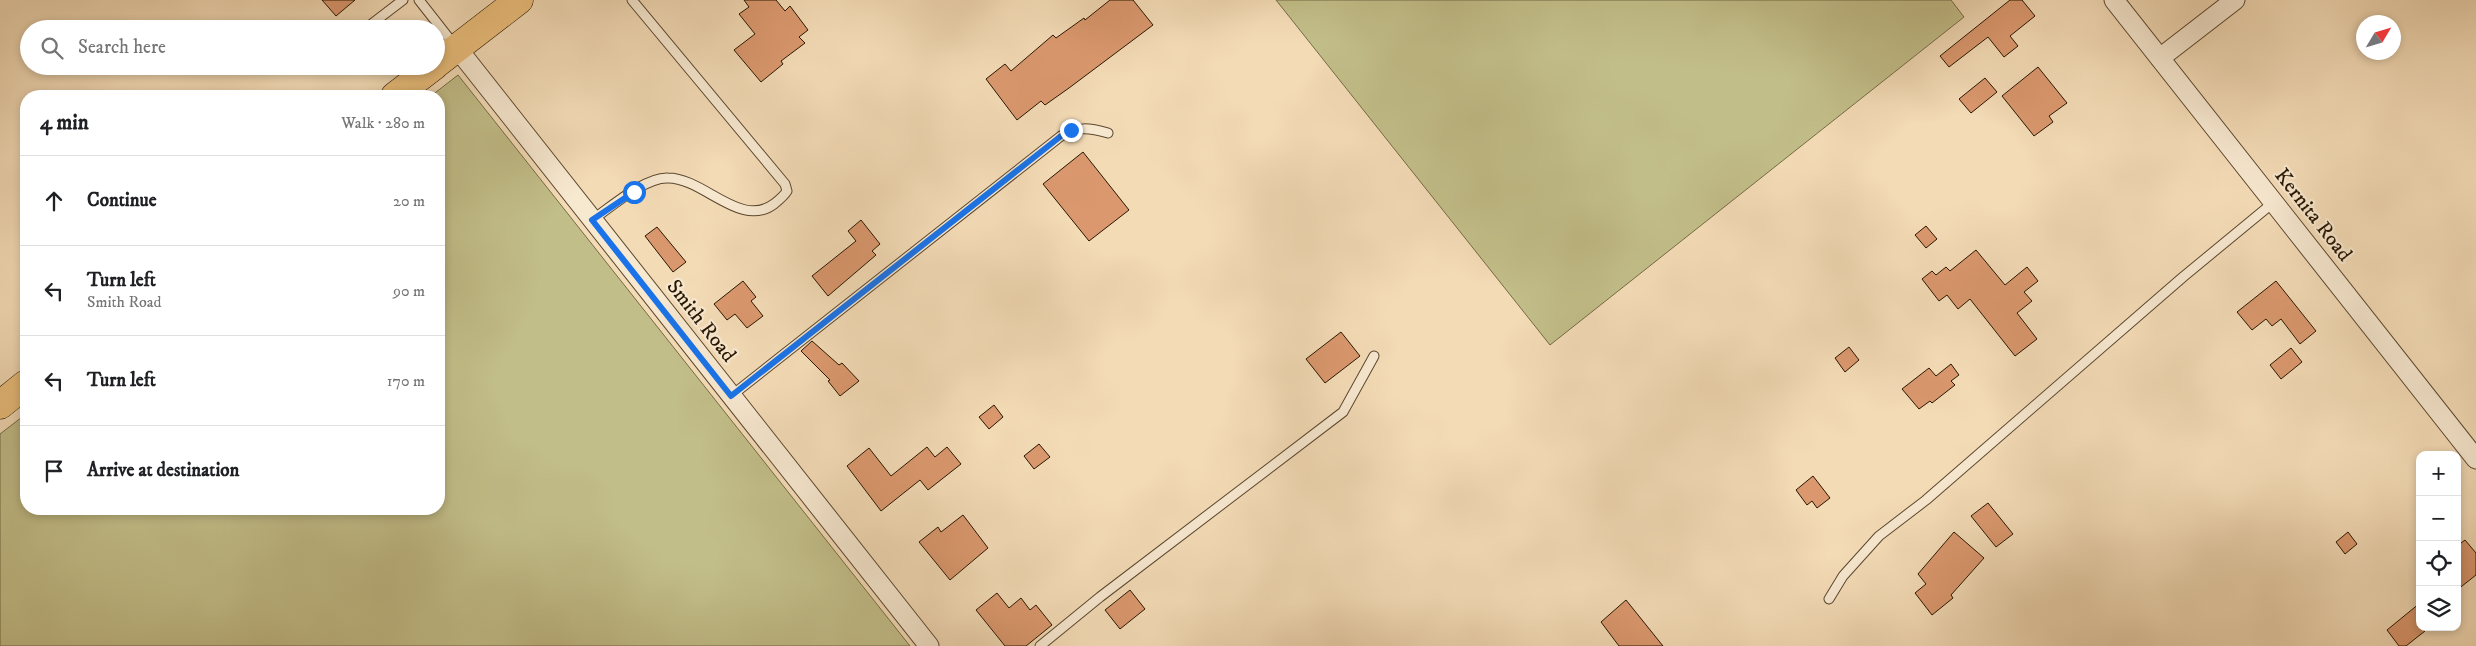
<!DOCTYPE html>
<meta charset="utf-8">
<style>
body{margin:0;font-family:"IM FELL DW Pica",serif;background:#f2f2f2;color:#202124}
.controls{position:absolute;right:15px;bottom:15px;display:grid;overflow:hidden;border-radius:10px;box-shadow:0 2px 8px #0003}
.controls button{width:45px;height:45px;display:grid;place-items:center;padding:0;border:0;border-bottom:1px solid #e0e0e0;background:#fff;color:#202124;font:25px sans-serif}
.compass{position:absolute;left:2356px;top:15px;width:45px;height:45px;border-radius:50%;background:#fff;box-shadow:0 2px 8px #0003;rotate:52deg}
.stop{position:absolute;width:15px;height:15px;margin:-11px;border:4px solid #1a73e8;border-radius:50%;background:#fff}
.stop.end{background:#1a73e8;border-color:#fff;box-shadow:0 1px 5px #0008}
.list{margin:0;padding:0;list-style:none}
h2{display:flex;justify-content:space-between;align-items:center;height:65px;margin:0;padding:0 20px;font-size:21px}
h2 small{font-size:16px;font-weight:400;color:#757577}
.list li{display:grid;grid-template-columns:32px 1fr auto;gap:15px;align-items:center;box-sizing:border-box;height:90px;padding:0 20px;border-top:1px solid #e0e0e0}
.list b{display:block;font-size:19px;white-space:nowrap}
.list p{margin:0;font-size:16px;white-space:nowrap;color:#757577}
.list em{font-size:16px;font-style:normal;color:#757577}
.icon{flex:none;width:28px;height:28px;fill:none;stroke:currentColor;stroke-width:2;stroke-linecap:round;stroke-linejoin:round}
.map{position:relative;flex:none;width:2476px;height:646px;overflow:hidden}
.search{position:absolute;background:#fff;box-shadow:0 2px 8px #0003;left:20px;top:20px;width:425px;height:55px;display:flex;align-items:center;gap:12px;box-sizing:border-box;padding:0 18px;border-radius:28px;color:#757577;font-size:19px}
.panel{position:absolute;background:#fff;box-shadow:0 2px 8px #0003;left:20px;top:90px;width:425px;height:425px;border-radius:20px}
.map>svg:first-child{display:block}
</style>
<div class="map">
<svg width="2476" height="646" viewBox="0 0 2476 646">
<rect width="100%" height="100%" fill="#f3dbb6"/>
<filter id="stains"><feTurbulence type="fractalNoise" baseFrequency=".004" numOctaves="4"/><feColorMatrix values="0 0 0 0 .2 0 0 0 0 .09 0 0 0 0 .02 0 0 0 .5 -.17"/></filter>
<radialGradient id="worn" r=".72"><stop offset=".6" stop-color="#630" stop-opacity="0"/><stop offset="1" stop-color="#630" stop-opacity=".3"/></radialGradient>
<g fill="#c2be89" stroke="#756a44">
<polygon points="1276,0 1951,0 1964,17 1550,345"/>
<polygon points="458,75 910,646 0,646 0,434 26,414 26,509 439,509 439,96 431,96"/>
</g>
<g fill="#db986e" stroke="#281600">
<polygon points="322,0 355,0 336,16"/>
<polygon points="744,0 776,0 785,11 790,6 808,30 799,37 805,43 781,61 783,64 761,82 734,50 755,34 739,14 749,7"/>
<polygon points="1110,0 1133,0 1153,25 1069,88 1045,105 1041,101 1017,120 986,79 1005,64 1011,71 1053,35 1056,38 1084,18 1085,20"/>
<polygon points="2010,0 2022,0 2035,16 2010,36 2018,46 2004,57 1988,37 1949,67 1940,56"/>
<polygon points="2038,67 2067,103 2049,116 2053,122 2034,136 2002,96"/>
<polygon points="1985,78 1997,92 1971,113 1959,99"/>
<polygon points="1083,152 1129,210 1089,241 1043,184"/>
<polygon points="861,220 880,244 872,251 876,255 828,296 812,276 856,241 848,231"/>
<polygon points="1926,226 1937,239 1926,248 1915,235"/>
<polygon points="657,227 686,262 673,272 645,236"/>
<polygon points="1976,250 2005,285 2027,267 2038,281 2024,292 2032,301 2017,313 2037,339 2015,356 1970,299 1958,309 1947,295 1939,301 1922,279 1932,271 1936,275 1946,267 1950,271"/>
<polygon points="743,281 756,297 751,301 763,316 747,328 735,314 727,320 714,304"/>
<polygon points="2276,281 2316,331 2300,344 2281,319 2272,326 2266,319 2252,330 2237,312"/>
<polygon points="1341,332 1360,356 1325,383 1306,359"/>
<polygon points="812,341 839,365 842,363 859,381 840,396 828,381 830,380 801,351"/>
<polygon points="1849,347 1859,360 1845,372 1835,358"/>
<polygon points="2291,348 2302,362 2281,379 2270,365"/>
<polygon points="1951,364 1959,375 1951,381 1955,385 1932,403 1930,401 1919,409 1902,389 1929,368 1936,376"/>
<polygon points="994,405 1003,417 989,429 979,417"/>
<polygon points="1039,444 1050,457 1034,469 1024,456"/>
<polygon points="927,447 935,457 947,447 961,464 928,490 920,480 881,511 847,466 869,448 891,476"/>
<polygon points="1813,476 1830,498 1817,508 1812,501 1807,505 1796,490"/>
<polygon points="1988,503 2013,534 1996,547 1971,516"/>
<polygon points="963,515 988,548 950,580 919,542 938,527 941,532"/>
<polygon points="1954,532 1984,558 1951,595 1953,598 1932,615 1915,593 1926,584 1918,574"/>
<polygon points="2348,532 2357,544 2345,554 2336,542"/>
<polygon points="2465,540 2476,553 2476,575 2457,590 2457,546"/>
<polygon points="1130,590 1145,609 1120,629 1105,610"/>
<polygon points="997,593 1009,608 1021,598 1030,610 1036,605 1052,625 1026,646 1005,646 976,610"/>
<polygon points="1626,600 1663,646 1619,646 1601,622"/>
<polygon points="2420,603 2420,627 2425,631 2406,646 2399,646 2387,630"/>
</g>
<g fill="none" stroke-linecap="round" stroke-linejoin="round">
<defs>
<g id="lane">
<polyline points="419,0 455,46"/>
<polyline points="365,29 403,0"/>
<path d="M 592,220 C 611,207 645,177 668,178 C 704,178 740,229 774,204 C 779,200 784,196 787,191 L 785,184 L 632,0"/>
<path d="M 731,396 L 1061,136 C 1077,126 1090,128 1108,133"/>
<polyline points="1829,599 1843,576 1879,536 1926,500 2183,277 2274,202"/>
<polyline points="1040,646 1100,597 1343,412 1374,356"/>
</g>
<g id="street">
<polyline points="2114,0 2476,459"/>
<polyline points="457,48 929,646"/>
<polyline points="2160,58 2235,0"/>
</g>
<g id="primary">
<polyline points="436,64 519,0"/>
<polyline points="395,96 434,66"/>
<polyline points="0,405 26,384"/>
</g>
</defs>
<use href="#lane" stroke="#5b472e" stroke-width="11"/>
<use href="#street" stroke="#5b472e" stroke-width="21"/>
<use href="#primary" stroke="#281600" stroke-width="29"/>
<use href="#lane" stroke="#f7e8d0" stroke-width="9"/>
<use href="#street" stroke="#f7e8d0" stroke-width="19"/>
<use href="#primary" stroke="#eabe7b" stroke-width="28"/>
</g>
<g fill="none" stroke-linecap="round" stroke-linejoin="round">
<polyline stroke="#1a73e8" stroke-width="6" points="634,192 592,220 731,396 1061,136 1071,130"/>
</g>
<g text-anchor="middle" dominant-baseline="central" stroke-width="4.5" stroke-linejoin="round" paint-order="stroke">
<g font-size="21" fill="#281600" stroke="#f7e8d0">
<text transform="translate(2313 215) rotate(52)">Kernita Road</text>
<text transform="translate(701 321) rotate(52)">Smith Road</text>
</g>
</g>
<rect width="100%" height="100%" filter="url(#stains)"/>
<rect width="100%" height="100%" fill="url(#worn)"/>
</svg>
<div class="controls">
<button>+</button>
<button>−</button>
<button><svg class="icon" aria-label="locate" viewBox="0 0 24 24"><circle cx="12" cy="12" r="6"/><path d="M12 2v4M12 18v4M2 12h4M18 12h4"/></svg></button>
<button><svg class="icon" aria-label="layers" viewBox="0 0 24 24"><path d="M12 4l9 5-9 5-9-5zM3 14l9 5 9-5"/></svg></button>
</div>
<svg class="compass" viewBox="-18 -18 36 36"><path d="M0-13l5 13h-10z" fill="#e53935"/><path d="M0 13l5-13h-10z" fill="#757577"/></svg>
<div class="stop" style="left:634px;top:192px"></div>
<div class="stop end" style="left:1071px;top:130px"></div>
<div class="search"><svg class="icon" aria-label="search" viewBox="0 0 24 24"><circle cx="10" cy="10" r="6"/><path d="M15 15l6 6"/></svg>Search here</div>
<section class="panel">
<h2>4 min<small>Walk · 280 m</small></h2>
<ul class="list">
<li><svg class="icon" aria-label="ahead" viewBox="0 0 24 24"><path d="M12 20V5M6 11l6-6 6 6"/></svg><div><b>Continue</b></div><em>20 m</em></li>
<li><svg class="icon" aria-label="left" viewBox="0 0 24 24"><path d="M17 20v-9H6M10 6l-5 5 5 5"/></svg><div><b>Turn left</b><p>Smith Road</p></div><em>90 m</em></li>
<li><svg class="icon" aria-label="left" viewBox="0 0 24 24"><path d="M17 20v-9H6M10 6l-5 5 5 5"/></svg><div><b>Turn left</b></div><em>170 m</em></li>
<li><svg class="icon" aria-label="arrive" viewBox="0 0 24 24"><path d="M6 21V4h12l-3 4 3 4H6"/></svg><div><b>Arrive at destination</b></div></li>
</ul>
</section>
</div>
